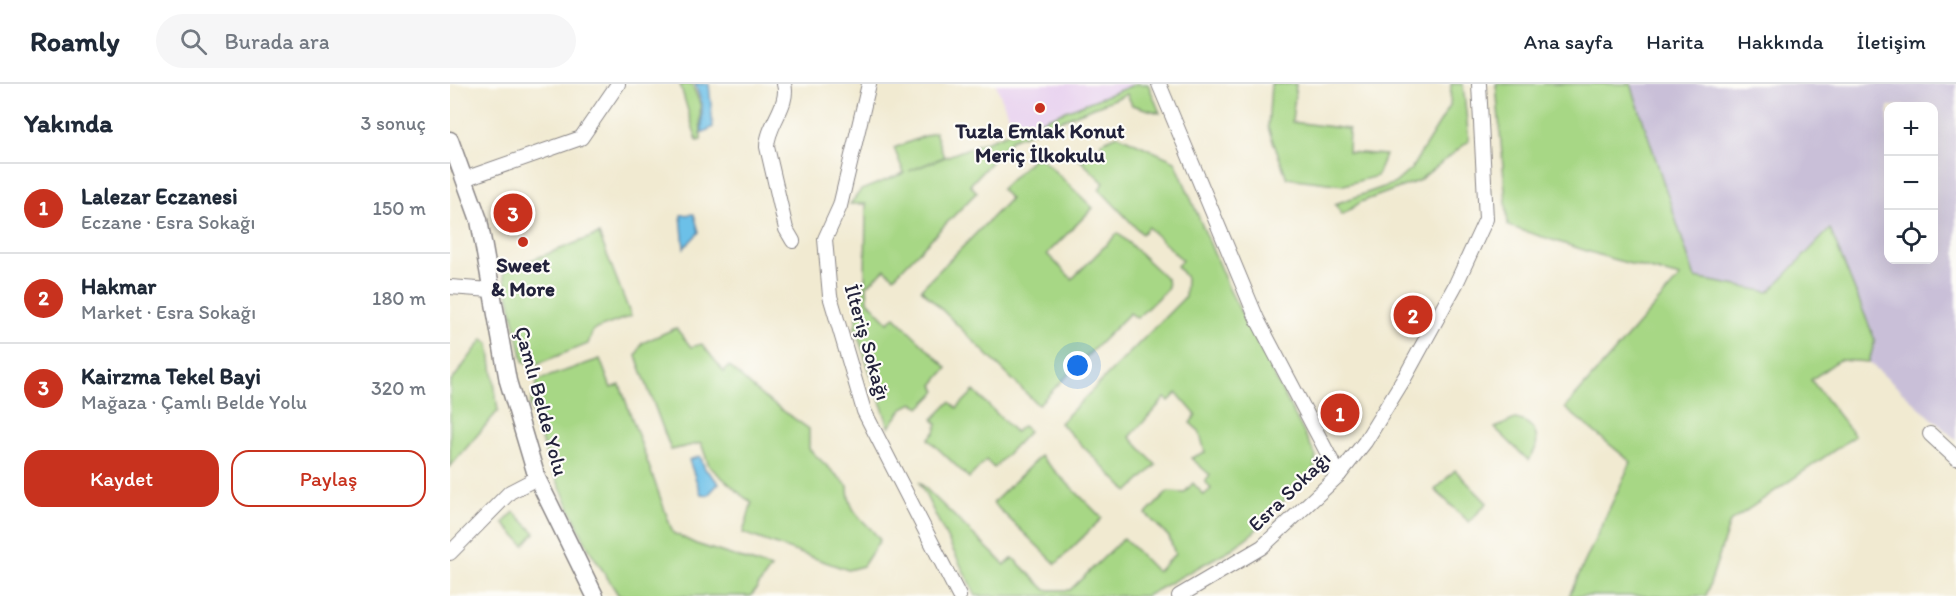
<!DOCTYPE html>
<html lang="tr">
<meta charset="utf-8">
<style>
body{margin:0;font-family:Itim,sans-serif;background:#f6f6f7;color:#1f2937}
.controls{position:absolute;right:18px;top:18px;display:grid;overflow:hidden;border-radius:12px;box-shadow:0 6px 24px #0002}
.controls button{width:54px;height:54px;display:grid;place-items:center;padding:0;border:0;border-bottom:2px solid #e0e1e3;background:#fff;color:#1f2937;font:30px sans-serif}
.you{position:absolute;left:628px;top:282px;width:21px;height:21px;margin:-15px;border:4px solid #fff;border-radius:50%;background:#1a73e8;box-shadow:0 0 0 9px #1a73e833}
.badge{display:grid;place-items:center;width:39px;height:39px;border-radius:50%;background:#c8321e;color:#fff;font-size:20px;font-weight:700}
.pin{position:absolute;translate:-50% -50%;border:3px solid #fff;box-shadow:0 2px 6px #0006}
.list{margin:0;padding:0;list-style:none}
h2{display:flex;justify-content:space-between;align-items:center;height:78px;margin:0;padding:0 24px;font-size:26px}
h2 small{font-size:20px;font-weight:400;color:#747a83}
.list li{display:grid;grid-template-columns:39px 1fr auto;gap:18px;align-items:center;box-sizing:border-box;height:90px;padding:0 24px;border-top:2px solid #e0e1e3}
.list b{display:block;font-size:22px;white-space:nowrap}
.list p{margin:0;font-size:20px;white-space:nowrap;color:#747a83}
.list em{font-size:20px;font-style:normal;color:#747a83}
.actions{display:flex;gap:12px;padding:18px 24px}
.actions a{flex:1;padding:14px 0;border:2px solid #c8321e;border-radius:18px;text-align:center;font-size:21px;color:#c8321e}
.actions .main{background:#c8321e;color:#fff}
.icon{flex:none;width:33px;height:33px;fill:none;stroke:currentColor;stroke-width:2;stroke-linecap:round;stroke-linejoin:round}
.map{position:relative;flex:none;width:1506px;height:512px;overflow:hidden}
header{display:flex;align-items:center;gap:36px;box-sizing:border-box;height:84px;padding:0 30px;background:#fff;border-bottom:2px solid #e0e1e3}
header strong{font-size:28px}
nav{display:flex;gap:33px;margin-inline-start:auto;font-size:21px}
.search{width:420px;height:54px;background:#f6f6f7;display:flex;align-items:center;gap:15px;box-sizing:border-box;padding:0 21px;border-radius:33px;color:#747a83;font-size:22px}
main{display:flex}
aside{flex:1;background:#fff}
.map>svg:first-child{display:block}
</style>
<header>
<strong>Roamly</strong>
<div class="search"><svg class="icon" aria-label="search" viewBox="0 0 24 24"><circle cx="10" cy="10" r="6"/><path d="M15 15l6 6"/></svg>Burada ara</div>
<nav><a>Ana sayfa</a><a>Harita</a><a>Hakkında</a><a>İletişim</a></nav>
</header>
<main>
<aside>
<h2>Yakında<small>3 sonuç</small></h2>
<ul class="list">
<li><span class="badge">1</span><div><b>Lalezar Eczanesi</b><p>Eczane · Esra Sokağı</p></div><em>150 m</em></li>
<li><span class="badge">2</span><div><b>Hakmar</b><p>Market · Esra Sokağı</p></div><em>180 m</em></li>
<li><span class="badge">3</span><div><b>Kairzma Tekel Bayi</b><p>Mağaza · Çamlı Belde Yolu</p></div><em>320 m</em></li>
</ul>
<div class="actions"><a class="main">Kaydet</a><a>Paylaş</a></div>
</aside>
<div class="map">
<svg width="1506" height="512" viewBox="0 0 1506 512">
<rect width="100%" height="100%" fill="#fdfcf7"/>
<filter id="ink" filterUnits="userSpaceOnUse"><feTurbulence type="fractalNoise" baseFrequency=".0167" numOctaves="2"/><feDisplacementMap in="SourceGraphic" scale="12" xChannelSelector="R" yChannelSelector="G"/><feConvolveMatrix kernelMatrix="1 2 1 2 8 2 1 2 1" color-interpolation-filters="sRGB"/></filter>
<filter id="wash" filterUnits="userSpaceOnUse"><feTurbulence type="fractalNoise" baseFrequency=".008" numOctaves="4" result="noise"/><feDisplacementMap in="SourceGraphic" scale="24" xChannelSelector="R" yChannelSelector="G"/><feGaussianBlur stdDeviation="1.35" result="paint"/><feColorMatrix in="noise" values="0 0 0 0 0 0 0 0 0 0 0 0 0 0 0 0 0 1.4 0 .05"/><feComposite in="paint" operator="in"/></filter>
<g filter="url(#wash)">
<rect width="100%" height="100%" fill="#f1ead1"/>
<polygon fill="#e8d2ef" points="546,0 686,0 564,47"/>
<path fill="#c9bfd8" fill-rule="evenodd" d="M 1181,0 L 1506,0 L 1506,356 L 1419,278 L 1424,256 L 1379,145 L 1319,208 L 1244,194 ZM 1438,22 L 1484,22 L 1484,176 L 1438,176 Z"/>
<g fill="#a7d785" stroke="#647c60" stroke-width="1.5">
<polygon points="230,0 242,0 250,20 251,56 247,57"/>
<polygon points="686,0 698,0 710,29 682,21 677,10 561,56 520,101 527,108 444,193 435,185 417,202 418,217 438,238 445,233 497,284 483,301 487,307 471,323 463,319 453,324 439,343 405,244 415,195 416,120 400,120 411,106 454,89 444,64 485,48 494,73 459,87"/>
<polygon points="821,0 846,0 842,38 899,45 898,68 935,71 927,92 894,101 837,94 818,44"/>
<polygon points="1001,0 1013,0 1019,57 968,97 911,118 892,131 885,120 945,99 961,85 1000,22"/>
<polygon points="1046,0 1181,0 1245,194 1319,208 1380,145 1425,256 1419,278 1389,276 1361,296 1405,352 1280,438 1256,512 1119,512 1181,378 1115,324 1230,193 1162,175 1058,142"/>
<polygon points="668,51 725,77 779,205 866,372 864,385 804,448 783,464 696,512 526,512 469,398 555,481 563,474 596,506 620,506 674,454 707,488 725,470 719,453 696,430 718,408 734,409 743,399 754,411 761,405 755,397 760,391 741,374 755,368 749,347 740,339 746,331 727,309 719,317 715,314 680,353 706,381 678,408 610,339 735,213 736,194 727,182 732,176 698,143 692,150 649,105 654,99 630,76 652,67 651,58"/>
<polygon points="591,74 643,124 597,170 622,195 668,149 717,195 718,204 687,234 680,229 588,321 471,205 560,115 551,105 582,75"/>
<polygon points="149,150 181,232 143,246 138,260 82,282 73,277 53,187"/>
<path d="M 226,244 L 241,263 L 252,260 L 274,288 L 279,282 L 312,312 L 359,345 L 359,365 L 398,402 C 398,431 415,435 430,456 L 413,482 L 398,486 L 293,449 L 302,418 L 295,414 L 259,382 L 251,359 L 221,366 L 186,272 L 192,259 Z"/>
<polygon points="33,255 39,260 48,327 0,383 0,299"/>
<polygon points="150,275 161,304 170,301 223,449 246,460 321,484 301,512 169,512 137,462 98,377 80,321 88,296"/>
<polygon points="524,307 565,348 573,342 579,347 544,384 536,376 519,394 478,355 485,348 487,340 483,335 500,318 507,324"/>
<path d="M 1065,335 C 1088,339 1093,360 1078,376 L 1045,344 Z"/>
<polygon points="590,372 652,434 606,480 543,419"/>
<polygon points="1005,386 1037,419 1019,438 985,406"/>
<polygon points="64,428 85,449 74,461 53,439"/>
</g>
<g fill="#6cc0e8" stroke="#477192" stroke-width="1.5">
<polygon points="245,0 259,0 263,43 252,49 252,20"/>
<polygon points="244,130 249,148 234,164 231,131"/>
<polygon points="250,372 255,385 269,399 258,411 251,410 239,376"/>
</g>
</g>
<g filter="url(#ink)">
<g fill="none" stroke-linecap="round" stroke-linejoin="round">
<defs>
<g id="minor">
<path d="M 334,0 C 340,21 317,41 317,63 L 336,145 L 343,157"/>
<polyline points="419,0 390,122 375,155 380,212 414,327 509,512"/>
<polyline points="709,0 807,235 889,391"/>
<polyline points="14,95 131,54 168,0"/>
<polyline points="0,203 41,206"/>
<polyline points="1480,350 1506,374"/>
<polyline points="0,469 60,408 87,394"/>
<polyline points="729,512 812,463 889,391 915,358 955,293 1006,200 1036,135 1029,0"/>
</g>
<polyline id="tertiary" points="0,56 29,136 58,297 87,394 145,512"/>
</defs>
<use href="#minor" stroke="#8a8686" stroke-width="16"/>
<use href="#tertiary" stroke="#8a8686" stroke-width="19"/>
<use href="#minor" stroke="#fff" stroke-width="14"/>
<use href="#tertiary" stroke="#fff" stroke-width="16"/>
</g>
</g>
<g fill="#c8321e" stroke="#fdfcf7" stroke-width="2">
<circle cx="590" cy="24" r="6"/>
<circle cx="73" cy="158" r="6"/>
</g>
<g text-anchor="middle" dominant-baseline="central" stroke-width="4.5" stroke-linejoin="round" paint-order="stroke">
<g font-size="21" font-weight="bold" fill="#22223b" stroke="#fdfcf7">
<text x="590" y="46">Tuzla Emlak Konut<tspan x="590" dy="24">Meriç İlkokulu</tspan></text>
<text x="73" y="180">Sweet<tspan x="73" dy="24">&amp; More</tspan></text>
</g>
<g font-size="21" fill="#22223b" stroke="#fdfcf7">
<text transform="translate(418 258) rotate(74)">İlteriş Sokağı</text>
<text transform="translate(92 317) rotate(75)">Çamlı Belde Yolu</text>
<text transform="translate(839 407) rotate(-44)">Esra Sokağı</text>
</g>
</g>
</svg>
<div class="controls">
<button>+</button>
<button>−</button>
<button><svg class="icon" aria-label="locate" viewBox="0 0 24 24"><circle cx="12" cy="12" r="6"/><path d="M12 2v4M12 18v4M2 12h4M18 12h4"/></svg></button>
</div>
<div class="you"></div>
<div class="pin badge" style="left:890px;top:329px">1</div>
<div class="pin badge" style="left:963px;top:231px">2</div>
<div class="pin badge" style="left:63px;top:129px">3</div>
</div>
</main>
